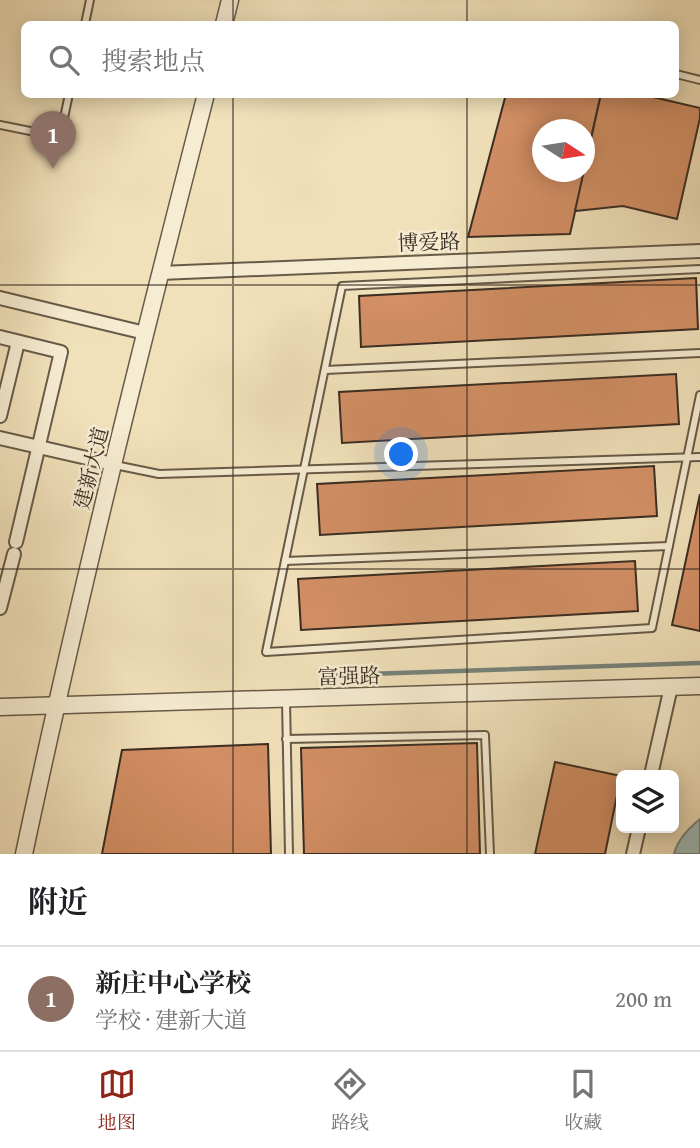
<!DOCTYPE html>
<html lang="zh">
<meta charset="utf-8">
<style>
body{margin:0;font-family:"Gentium Book Plus","Noto Serif SC",serif;background:#f2f2f2;color:#202124}
.controls{position:absolute;right:21px;bottom:21px;display:grid;overflow:hidden;border-radius:10px;box-shadow:0 4px 18px #0003}
.controls button{width:63px;height:63px;display:grid;place-items:center;padding:0;border:0;border-bottom:2px solid #e0e0e0;background:#fff;color:#202124;font:35px sans-serif}
.compass{position:absolute;left:532px;top:119px;width:63px;height:63px;border-radius:50%;background:#fff;box-shadow:0 4px 18px #0003;rotate:102deg}
.you{position:absolute;left:402px;top:455px;width:24px;height:24px;margin:-18px;border:5px solid #fff;border-radius:50%;background:#1a73e8;box-shadow:0 0 0 10px #1a73e833}
.badge{display:grid;place-items:center;width:46px;height:46px;border-radius:50%;background:#8f2418;color:#fff;font-size:23px;font-weight:700}
.pin{position:absolute;translate:-50% -58px;filter:drop-shadow(0 2px 4px #0008)}
.pin::after{content:'';position:absolute;top:37px;width:24px;height:21px;background:inherit;clip-path:polygon(0 0,100% 0,50% 100%)}
.list{margin:0;padding:0;list-style:none}
h2{display:flex;justify-content:space-between;align-items:center;height:91px;margin:0;padding:0 28px;font-size:30px}
h2 small{font-size:23px;font-weight:400;color:#757577}
.list li{display:grid;grid-template-columns:46px 1fr auto;gap:21px;align-items:center;box-sizing:border-box;height:105px;padding:0 28px;border-top:2px solid #e0e0e0}
.list b{display:block;font-size:26px;white-space:nowrap}
.list p{margin:0;font-size:23px;white-space:nowrap;color:#757577}
.list em{font-size:23px;font-style:normal;color:#757577}
.icon{flex:none;width:38px;height:38px;fill:none;stroke:currentColor;stroke-width:2;stroke-linecap:round;stroke-linejoin:round}
.map{position:relative;flex:none;width:700px;height:854px;overflow:hidden}
.search{position:absolute;background:#fff;box-shadow:0 4px 18px #0003;left:21px;right:21px;top:21px;height:77px;display:flex;align-items:center;gap:18px;box-sizing:border-box;padding:0 24px;border-radius:10px;color:#757577;font-size:26px}
.sheet{height:196px;background:#fff}
nav{display:flex;justify-content:space-around;align-items:center;box-sizing:border-box;height:98px;border-top:2px solid #e0e0e0;background:#fff;font-size:19px;color:#757577}
nav a{display:grid;justify-items:center;gap:4px}
nav .on{color:#8f2418}
.map>svg:first-child{display:block}
</style>
<div class="map">
<svg width="700" height="854" viewBox="0 0 700 854">
<rect width="100%" height="100%" fill="#f1e1ba"/>
<filter id="stains"><feTurbulence type="fractalNoise" baseFrequency=".00286" numOctaves="4"/><feColorMatrix values="0 0 0 0 .2 0 0 0 0 .09 0 0 0 0 .02 0 0 0 .5 -.17"/></filter>
<radialGradient id="worn" r=".72"><stop offset=".6" stop-color="#630" stop-opacity="0"/><stop offset="1" stop-color="#630" stop-opacity=".3"/></radialGradient>
<path fill="#9dbcb8" stroke="#75837c" stroke-width="2" d="M 700,819 L 700,854 L 674,854 C 678,839 688,829 700,819 Z"/>
<g fill="none" stroke-linecap="round" stroke-linejoin="round">
<polyline stroke="#75837c" stroke-width="4.5" points="338,675 700,663"/>
</g>
<g fill="#d38f65" stroke="#392d22" stroke-width="2">
<polygon points="506,94 601,94 584,169 584,130 542,130 542,172 584,172 570,234 468,237"/>
<polygon points="601,94 640,94 700,108 700,118 677,219 623,206 575,211"/>
<polygon points="696,278 698,329 361,347 359,296"/>
<polygon points="676,374 679,424 342,443 339,392"/>
<polygon points="654,466 657,516 320,535 317,484"/>
<polygon points="700,494 700,631 672,625"/>
<polygon points="635,561 638,611 301,630 298,579"/>
<polygon points="477,743 480,854 304,854 301,748"/>
<polygon points="268,744 271,854 102,854 122,750"/>
<polygon points="555,762 621,776 605,854 535,854"/>
</g>
<g fill="none" stroke-linecap="round" stroke-linejoin="round">
<defs>
<g id="service">
<polyline points="85,24 90,0"/>
<polyline points="676,74 700,80"/>
<polyline points="0,125 60,137 69,94"/>
<polyline points="700,269 342,286 266,652 652,628 700,395"/>
<polyline points="325,370 700,353"/>
<polyline points="115,465 159,474 700,457"/>
<polyline points="285,561 669,546"/>
<polyline points="286,700 289,854"/>
<polyline points="286,739 485,735 490,854"/>
</g>
<g id="minor">
<polyline points="160,273 700,251"/>
<polyline points="0,298 145,333"/>
<polyline points="0,337 61,352 16,542"/>
<polyline points="0,416 18,342"/>
<polyline points="0,438 113,464"/>
<polyline points="0,608 14,554"/>
<polyline points="651,775 671,687"/>
<polyline points="633,854 639,828"/>
</g>
<g id="tertiary">
<polyline points="224,24 230,0"/>
<polyline points="0,707 700,686"/>
<path d="M 24,854 C 78,599 141,347 206,94"/>
</g>
</defs>
<use href="#service" stroke="#675a48" stroke-width="10"/>
<use href="#minor" stroke="#675a48" stroke-width="16"/>
<use href="#tertiary" stroke="#675a48" stroke-width="19"/>
<use href="#service" stroke="#f6ecd2" stroke-width="6"/>
<use href="#minor" stroke="#f6ecd2" stroke-width="12"/>
<use href="#tertiary" stroke="#f6ecd2" stroke-width="16"/>
</g>
<path fill="none" stroke="#392d22" stroke-width="2" stroke-opacity="0.55" d="M 233,0 L 233,24M 467,0 L 467,24M 233,94 L 233,854M 467,94 L 467,854M 0,285 L 700,285M 0,569 L 700,569"/>
<g text-anchor="middle" dominant-baseline="central" stroke-width="5" stroke-linejoin="round" paint-order="stroke">
<g font-size="21" fill="#392d22" stroke="#f6ecd2">
<text transform="translate(429 242) rotate(-2)">博爱路</text>
<text transform="translate(91 468) rotate(-76)">建新大道</text>
<text transform="translate(349 676) rotate(-2)">富强路</text>
</g>
</g>
<rect width="100%" height="100%" filter="url(#stains)"/>
<rect width="100%" height="100%" fill="url(#worn)"/>
</svg>
<div class="controls">
<button><svg class="icon" aria-label="layers" viewBox="0 0 24 24"><path d="M12 4l9 5-9 5-9-5zM3 14l9 5 9-5"/></svg></button>
</div>
<svg class="compass" viewBox="-18 -18 36 36"><path d="M0-13l5 13h-10z" fill="#e53935"/><path d="M0 13l5-13h-10z" fill="#757577"/></svg>
<div class="you"></div>
<div class="pin badge" style="left:53px;top:169px;background:#8d6e63">1</div>
<div class="search"><svg class="icon" aria-label="search" viewBox="0 0 24 24"><circle cx="10" cy="10" r="6"/><path d="M15 15l6 6"/></svg>搜索地点</div>
</div>
<section class="sheet">
<h2>附近<small></small></h2>
<ul class="list">
<li><span class="badge" style="background:#8d6e63">1</span><div><b>新庄中心学校</b><p>学校 · 建新大道</p></div><em>200 m</em></li>
</ul>
</section>
<nav>
<a class="on"><svg class="icon" aria-label="map" viewBox="0 0 24 24"><path d="M3 6l6-2 6 2 6-2v14l-6 2-6-2-6 2zM9 4v14M15 6v14"/></svg>地图</a>
<a><svg class="icon" aria-label="directions" viewBox="0 0 24 24"><path d="M12 3l9 9-9 9-9-9zM9 14v-3h6M13 9l2 2-2 2"/></svg>路线</a>
<a><svg class="icon" aria-label="saved" viewBox="0 0 24 24"><path d="M7 4h10v16l-5-4-5 4z"/></svg>收藏</a>
</nav>
